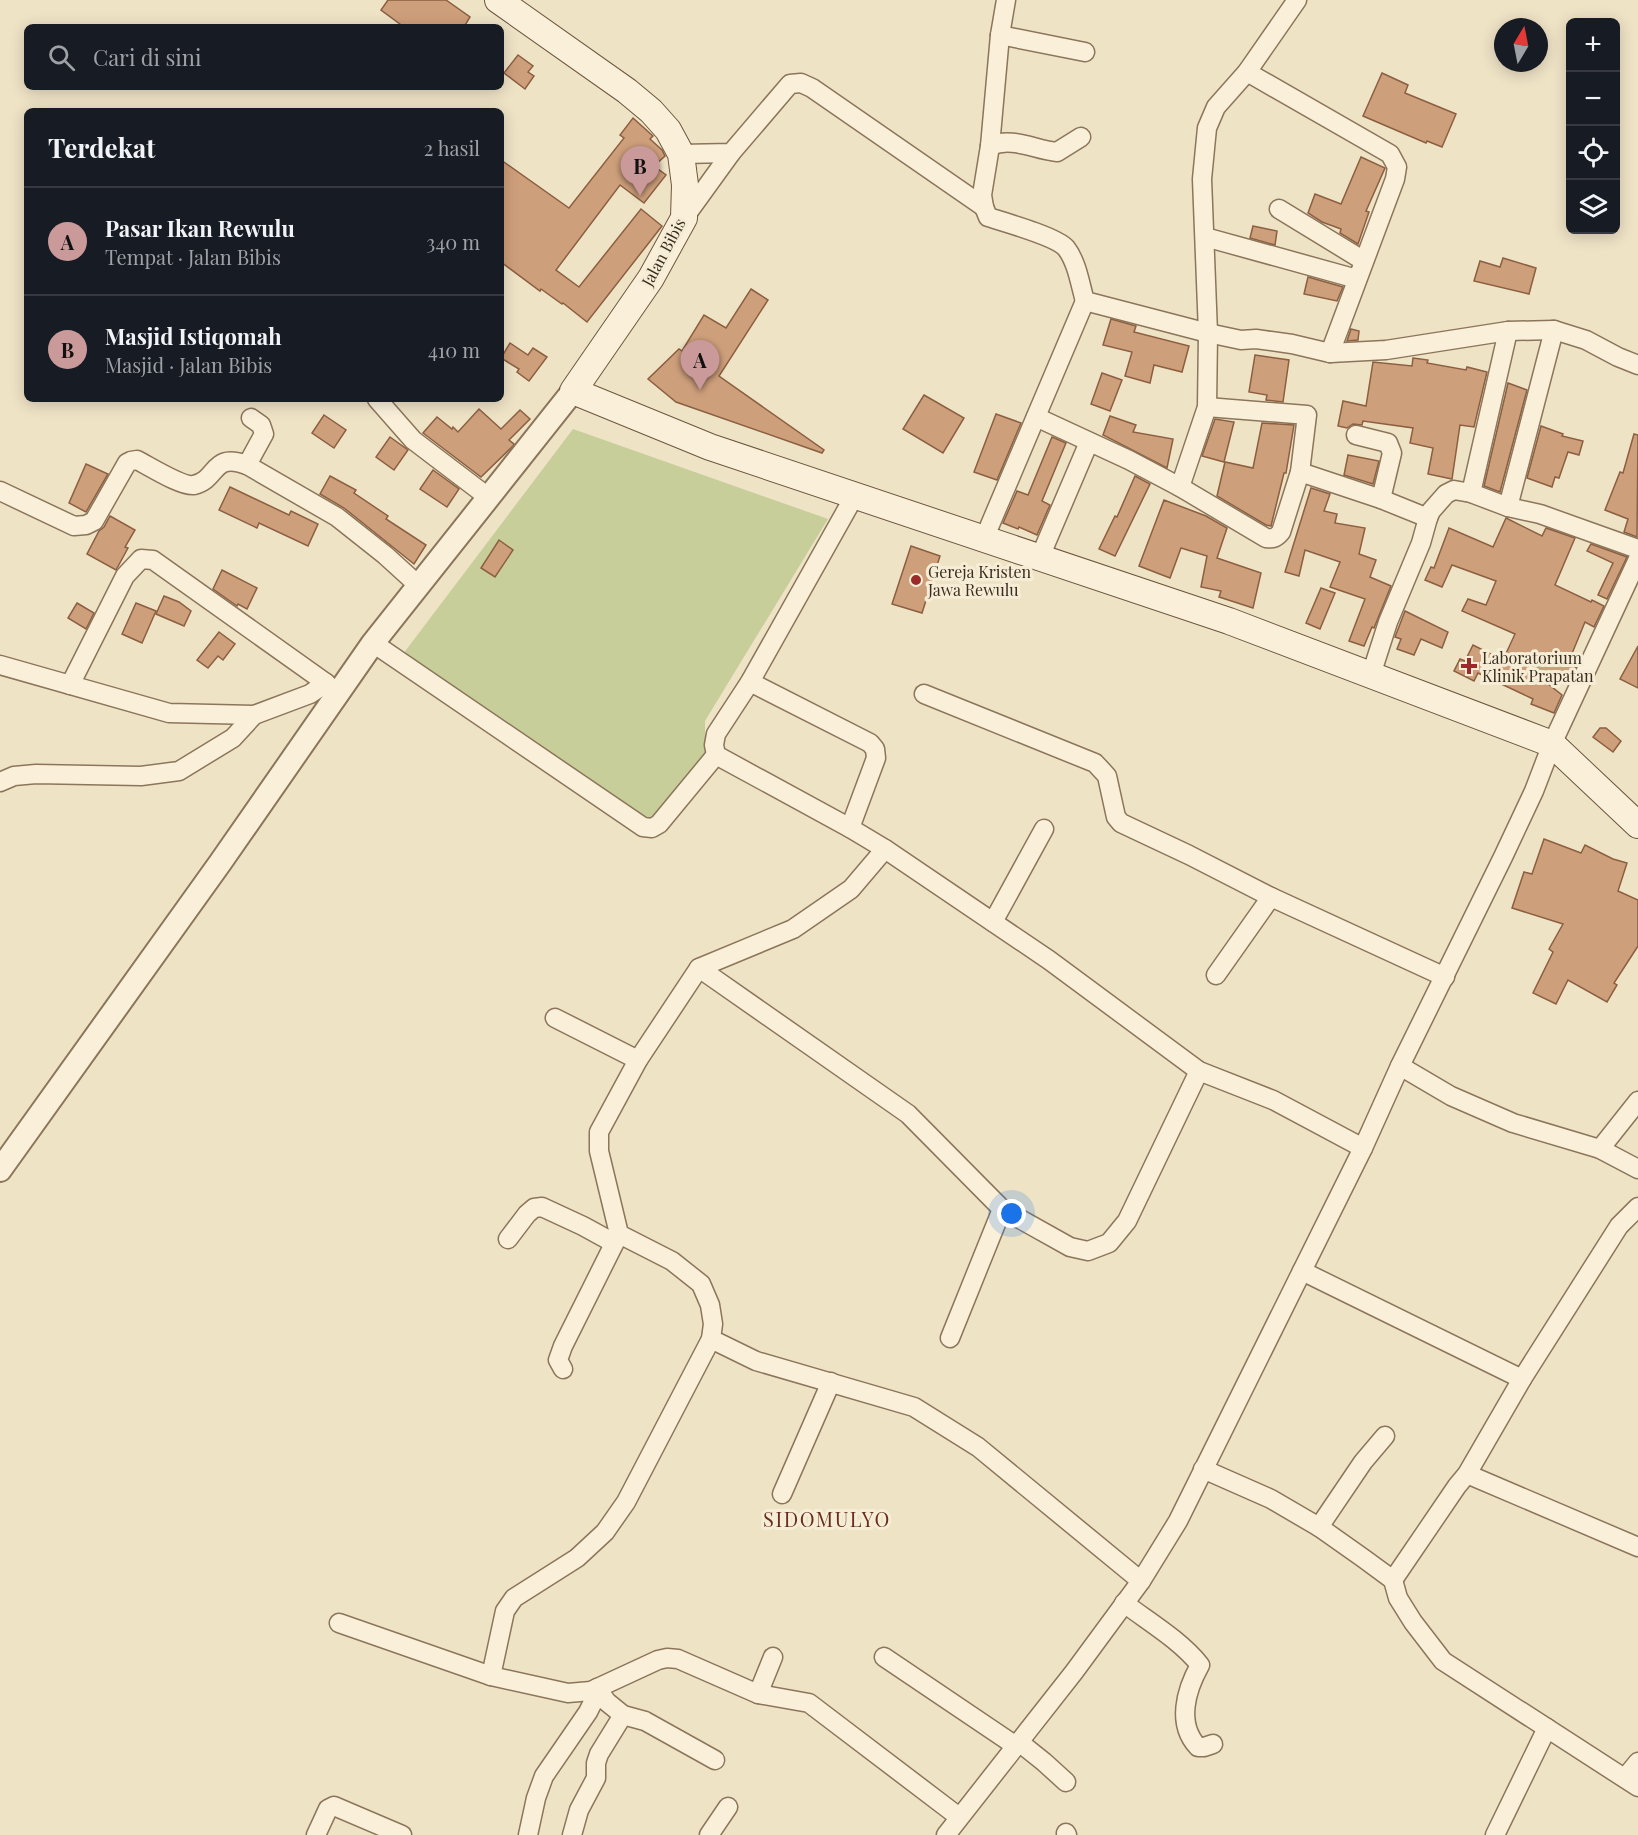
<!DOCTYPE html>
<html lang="id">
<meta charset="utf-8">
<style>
body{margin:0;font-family:"Playfair Display",serif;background:#20242c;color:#f1f3f6}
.controls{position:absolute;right:18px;top:18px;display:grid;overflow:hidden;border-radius:9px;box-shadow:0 3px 15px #0003}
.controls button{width:54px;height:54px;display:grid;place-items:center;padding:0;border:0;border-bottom:2px solid #363941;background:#171b24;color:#f1f3f6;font:30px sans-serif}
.compass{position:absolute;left:1494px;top:18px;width:54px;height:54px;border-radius:50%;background:#171b24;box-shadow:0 3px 15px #0003;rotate:10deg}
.you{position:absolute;left:1012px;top:1214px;width:21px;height:21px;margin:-15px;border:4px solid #fff;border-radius:50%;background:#1a73e8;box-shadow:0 0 0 9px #1a73e833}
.badge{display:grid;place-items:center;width:39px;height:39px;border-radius:50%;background:#ca999a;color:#111;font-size:20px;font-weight:700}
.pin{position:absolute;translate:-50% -50px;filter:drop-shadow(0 2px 3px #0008)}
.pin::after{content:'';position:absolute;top:32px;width:21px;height:18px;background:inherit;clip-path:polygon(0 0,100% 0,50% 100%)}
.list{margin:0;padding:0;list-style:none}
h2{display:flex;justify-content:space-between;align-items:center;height:78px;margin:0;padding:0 24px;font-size:26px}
h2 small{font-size:20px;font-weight:400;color:#9ea1a6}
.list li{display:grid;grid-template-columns:39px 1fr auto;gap:18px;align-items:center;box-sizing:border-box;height:108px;padding:0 24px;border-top:2px solid #363941}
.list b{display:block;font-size:22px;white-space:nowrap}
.list p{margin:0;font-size:20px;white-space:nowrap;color:#9ea1a6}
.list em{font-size:20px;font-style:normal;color:#9ea1a6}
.icon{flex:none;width:33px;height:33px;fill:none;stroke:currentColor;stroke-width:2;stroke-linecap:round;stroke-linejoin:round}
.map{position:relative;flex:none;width:1638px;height:1835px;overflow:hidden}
.search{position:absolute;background:#171b24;box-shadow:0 3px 15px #0003;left:24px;top:24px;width:480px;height:66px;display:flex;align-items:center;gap:15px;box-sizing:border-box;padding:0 21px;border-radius:9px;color:#9ea1a6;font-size:22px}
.panel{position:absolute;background:#171b24;box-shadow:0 3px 15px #0003;left:24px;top:108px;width:480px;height:294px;border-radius:9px}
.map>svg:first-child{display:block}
</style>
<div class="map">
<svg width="1638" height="1835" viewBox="0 0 1638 1835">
<rect width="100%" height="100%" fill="#efe3c6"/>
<polygon fill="#c7ce99" points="573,429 828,519 705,721 705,764 658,828 403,654"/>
<g fill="#ce9f7b" stroke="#8b5f40" stroke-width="1.5">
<polygon points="388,0 446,0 470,17 464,27 404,27 381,10"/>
<polygon points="518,55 533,66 528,72 534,76 525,89 504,73"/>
<polygon points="1382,73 1408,85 1405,93 1456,114 1442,147 1427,141 1426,143 1363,116"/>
<polygon points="633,118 653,136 650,139 662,150 665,156 654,166 666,175 644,203 620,185 556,270 579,287 641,209 662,226 587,322 563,303 562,304 541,289 540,291 501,262 501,160 569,208 624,138 620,135"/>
<polygon points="1361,157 1385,168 1366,211 1369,212 1358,244 1340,233 1341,229 1322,222 1308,213 1315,194 1341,204"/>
<polygon points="1253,226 1277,231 1275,245 1250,238"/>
<polygon points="1503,258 1536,268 1529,294 1474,281 1480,261 1500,267"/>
<polygon points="1308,277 1343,287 1337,301 1304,294"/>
<polygon points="751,289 768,300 719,376 824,450 822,453 676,402 648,379 679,349 682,351 704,315 726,328"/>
<polygon points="1111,319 1136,326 1134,332 1189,346 1182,372 1154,365 1150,383 1125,376 1132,352 1103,345"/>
<polygon points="1351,329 1359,331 1358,340 1347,341"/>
<polygon points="510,343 528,355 533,348 547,357 529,381 517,372 519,369 501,358"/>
<polygon points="1255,355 1289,360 1283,402 1266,400 1267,395 1249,392"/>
<polygon points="1413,358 1428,360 1427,363 1466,370 1467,367 1487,372 1474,427 1460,425 1452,479 1428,474 1433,448 1410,443 1413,428 1363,421 1362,425 1353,424 1347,428 1338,426 1343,401 1366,406 1373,362 1412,366"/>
<polygon points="1102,373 1122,380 1110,411 1091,404"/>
<polygon points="1508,383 1527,390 1500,492 1484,486"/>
<polygon points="924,395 964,418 943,453 903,429"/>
<polygon points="479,409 501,429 520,410 530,419 509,440 514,444 513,446 481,477 423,433 437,417 452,429 453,427 458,432"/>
<polygon points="996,414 1021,423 997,480 974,472"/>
<polygon points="324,415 346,430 334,448 312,433"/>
<polygon points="1110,416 1136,425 1133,432 1173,439 1167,468 1103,435"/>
<polygon points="1215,419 1234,422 1224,462 1202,456"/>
<polygon points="1262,423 1294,425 1286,473 1284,473 1271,526 1266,525 1217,496 1225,462 1253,468"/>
<polygon points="1541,426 1563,434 1562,436 1583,441 1579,455 1568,452 1559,478 1555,477 1552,487 1527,478"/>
<polygon points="1634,434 1638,435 1637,537 1624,532 1628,519 1605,510 1620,472 1623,473"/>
<polygon points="390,437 408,450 394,470 376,457"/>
<polygon points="1052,437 1066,443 1042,501 1050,505 1037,535 1019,527 1018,529 1003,523 1017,491 1028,495"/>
<polygon points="1348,455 1379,461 1373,484 1344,475"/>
<polygon points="86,464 108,474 86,512 69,503"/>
<polygon points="433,470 459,489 447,507 420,489"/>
<polygon points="330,476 356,490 354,493 388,516 386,519 426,545 414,564 344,508 320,494"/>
<polygon points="1135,476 1150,484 1115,556 1099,549 1115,516 1117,517"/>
<polygon points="230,487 289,515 291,511 318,524 308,546 259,523 257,528 219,510"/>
<polygon points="1311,488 1330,494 1324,511 1337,514 1335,523 1365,528 1359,554 1376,560 1370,577 1391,586 1374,628 1372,627 1364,646 1349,641 1365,599 1330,587 1340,562 1305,550 1299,576 1285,572"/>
<polygon points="1164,500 1206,516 1227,528 1217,558 1261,573 1253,608 1219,597 1221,591 1201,587 1207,556 1181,548 1170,578 1139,566"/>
<polygon points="110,516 135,530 125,547 128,548 116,570 87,554 99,531 104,527"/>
<polygon points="1506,518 1542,536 1546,528 1575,538 1555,585 1591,602 1592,600 1604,606 1594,627 1585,622 1571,656 1579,659 1568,683 1552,674 1547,683 1562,695 1554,713 1531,704 1533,699 1478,673 1474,681 1454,671 1460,659 1465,661 1473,645 1503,660 1515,634 1462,611 1468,599 1486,605 1496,581 1452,565 1442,587 1425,580 1431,567 1434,568 1449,528 1493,547"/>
<polygon points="499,540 513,550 495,577 481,568"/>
<polygon points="1591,544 1627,557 1607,599 1598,595 1613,563 1587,551"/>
<polygon points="911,546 940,556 922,613 892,604"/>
<polygon points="222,570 257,588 247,609 238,604 237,606 213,589"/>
<polygon points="1321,588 1335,593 1320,629 1306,623"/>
<polygon points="164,596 179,602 191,611 184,626 156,614"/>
<polygon points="77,603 94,613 86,629 68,618"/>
<polygon points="136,603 156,611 142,643 122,634"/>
<polygon points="1405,611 1448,632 1442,648 1421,639 1414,655 1397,649 1401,639 1395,637"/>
<polygon points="219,632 235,644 223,660 218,656 208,668 197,660"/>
<polygon points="1638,646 1638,688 1620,679"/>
<polygon points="1600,728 1606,728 1621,741 1613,752 1593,737"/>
<polygon points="1544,839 1581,853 1585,845 1613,859 1627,863 1618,891 1638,900 1638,946 1614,983 1617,985 1607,1002 1568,980 1556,1004 1533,993 1553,952 1549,949 1563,924 1512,908 1524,872 1532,874"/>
</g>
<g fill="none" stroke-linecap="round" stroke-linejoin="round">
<defs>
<g id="minor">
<path d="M 1006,0 L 1000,35 L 990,146 L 982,195 L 984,207 L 988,217 C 1004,222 1057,237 1066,248 C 1077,262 1080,284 1085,301 L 1208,333 L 1241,340 L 1256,339 L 1292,344 L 1330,353 L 1386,350 L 1508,331 L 1554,330 L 1586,340 L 1618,357 L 1638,365"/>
<polyline points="1000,35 1085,52"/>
<polyline points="1247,72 1390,154 1397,167 1395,179 1330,353"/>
<path d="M 990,146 C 1012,136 1035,150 1057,152 L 1081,137"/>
<polyline points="681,154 731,153 790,84 801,83 812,88 984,207"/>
<polyline points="1279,209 1364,261"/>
<polyline points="684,218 731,153"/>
<polyline points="1205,237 1357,279"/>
<polyline points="377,399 413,440 488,497"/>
<path d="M 1036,417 L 1129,460 L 1180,487 L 1266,538 C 1273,539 1276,538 1281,532 L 1300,472 L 1307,415 L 1207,407"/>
<polyline points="1356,435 1388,443 1392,453 1381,499"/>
<polyline points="247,465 264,434 261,425 251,418"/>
<polyline points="1300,472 1381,499 1428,518 1431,511 1446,494 1454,490 1471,493 1508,507 1540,514 1638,549"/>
<polyline points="1180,487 1207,407 1208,333 1202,179 1207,128 1216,107 1247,72 1297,0"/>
<path d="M 0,491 L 74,526 L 86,525 L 94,521 L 127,463 L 131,461 L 137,460 C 149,466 182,487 194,485 C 219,479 211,452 247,465 L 337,517 L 385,555 L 418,585"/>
<polyline points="1471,493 1508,331"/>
<polyline points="855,495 750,682 716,734 714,745 716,755 850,828 885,849 1049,960 1199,1071 1273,1100 1363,1148"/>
<polyline points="1508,507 1554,330"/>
<polyline points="984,539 1085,301"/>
<polyline points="1040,557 1089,442"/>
<polyline points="373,643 643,827 652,828 659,824 716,755"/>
<polyline points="0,665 169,713 254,715 310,694 326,683 333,690"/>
<polyline points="1371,675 1388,622 1421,543 1428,518"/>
<polyline points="750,682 870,743 875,749 876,758 850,828"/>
<polyline points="70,685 125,576 141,559 153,560 326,683"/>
<polyline points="924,694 1095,763 1107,776 1116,817 1121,823 1189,855 1271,897 1445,977"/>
<polyline points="0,782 14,776 36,774 141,776 179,771 233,738 254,715"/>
<polyline points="885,849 851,889 793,929 699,968 638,1060 599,1132 599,1151 619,1234 672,1261 701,1284 710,1305 713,1324 711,1339 756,1361 914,1407 978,1447 1141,1581"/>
<polyline points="993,922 1044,829"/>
<polyline points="699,968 908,1114 1002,1209 1070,1247 1088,1251 1109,1243 1127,1221 1199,1071"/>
<polyline points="1216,975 1271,897"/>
<polyline points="555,1018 638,1060"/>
<polyline points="1400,1066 1451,1096 1513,1123 1600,1149 1638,1169"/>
<polyline points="1600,1149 1638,1101"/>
<polyline points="508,1239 527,1214 534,1208 542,1207 583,1226 614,1243"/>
<polyline points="1302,1271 1522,1379"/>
<polyline points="950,1338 1002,1209"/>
<polyline points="563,1369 558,1360 563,1346 619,1234"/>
<polyline points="1203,1469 1271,1499 1319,1527 1363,1558 1393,1580 1398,1598 1413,1622 1443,1661 1638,1787"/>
<polyline points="1467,1474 1638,1547"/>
<polyline points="782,1494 831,1382"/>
<polyline points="1319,1527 1363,1462 1385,1436"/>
<polyline points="1393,1580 1457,1486 1467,1474 1522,1379 1619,1226 1638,1207"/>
<path d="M 1124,1603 C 1149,1622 1180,1640 1200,1665 C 1186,1690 1176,1724 1198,1747 L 1204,1747 L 1213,1744"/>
<polyline points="339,1623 491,1676 568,1693 591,1691 658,1660 667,1658 678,1659 758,1694 809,1703 959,1817"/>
<polyline points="884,1657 1016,1746"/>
<polyline points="491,1676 505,1611 514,1598 577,1558 605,1532 626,1502 711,1339"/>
<polyline points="597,1688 607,1702 623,1715 645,1721 715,1760"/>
<polyline points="758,1694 773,1657"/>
<polyline points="1019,1742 1044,1762 1066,1782"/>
<polyline points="1625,1778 1638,1762"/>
<polyline points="1066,1833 1067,1835"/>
<polyline points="316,1835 328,1809 334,1806 402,1835"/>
<polyline points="528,1835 536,1798 544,1776 588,1712 593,1702 591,1691"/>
<polyline points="572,1835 579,1810 596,1778 596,1763 599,1754 623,1715"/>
<polyline points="709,1835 728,1807"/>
<polyline points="946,1835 1074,1672 1141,1581 1178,1521 1363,1148 1400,1066 1503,857 1534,791 1552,744 1638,559"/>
<polyline points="1495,1835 1547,1728"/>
</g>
<polyline id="tertiary" points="0,1170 220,863 373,643 573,391"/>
<polyline id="secondary" points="498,0 627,91 651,111 668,130 681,154 685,185 684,218 651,278 573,391 710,447 1229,621 1552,744 1638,825"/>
</defs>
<use href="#minor" stroke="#8b755b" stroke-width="21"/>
<use href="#tertiary" stroke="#8b755b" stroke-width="26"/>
<use href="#secondary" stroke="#6d563e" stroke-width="28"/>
<use href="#minor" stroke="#faf0da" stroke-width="18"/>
<use href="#tertiary" stroke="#faf0da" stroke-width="22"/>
<use href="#secondary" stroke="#faf0da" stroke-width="26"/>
</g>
<g fill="#9b2a2a" stroke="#f6edd6" stroke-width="2">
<circle cx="916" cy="580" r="6"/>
<path d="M1466 657h6v6h6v6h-6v6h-6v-6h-6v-6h6z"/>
</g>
<g text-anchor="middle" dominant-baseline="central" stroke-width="6" stroke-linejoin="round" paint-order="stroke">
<g font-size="16" fill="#3b2d1f" stroke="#f6edd6">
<text transform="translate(663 252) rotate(-62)">Jalan Bibis</text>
</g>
<g font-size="16" fill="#3b2d1f" stroke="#f6edd6" text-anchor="start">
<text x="928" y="571">Gereja Kristen<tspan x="928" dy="18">Jawa Rewulu</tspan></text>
<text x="1482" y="657">Laboratorium<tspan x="1482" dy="18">Klinik Prapatan</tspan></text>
</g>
<g font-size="20" letter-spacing="1.5" fill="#692e1e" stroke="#f6edd6">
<text x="827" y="1518">SIDOMULYO</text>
</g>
</g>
</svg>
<div class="controls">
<button>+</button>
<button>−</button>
<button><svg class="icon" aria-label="locate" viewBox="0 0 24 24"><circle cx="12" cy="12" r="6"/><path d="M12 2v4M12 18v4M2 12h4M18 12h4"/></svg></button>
<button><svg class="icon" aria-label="layers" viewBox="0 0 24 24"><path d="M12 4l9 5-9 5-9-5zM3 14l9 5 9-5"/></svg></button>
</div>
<svg class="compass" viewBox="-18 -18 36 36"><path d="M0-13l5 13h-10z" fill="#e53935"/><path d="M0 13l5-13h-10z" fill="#9ea1a6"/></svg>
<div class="you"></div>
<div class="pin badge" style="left:700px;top:390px">A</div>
<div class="pin badge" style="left:640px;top:196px">B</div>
<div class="search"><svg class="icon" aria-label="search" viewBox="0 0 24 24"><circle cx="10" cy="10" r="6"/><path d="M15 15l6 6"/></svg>Cari di sini</div>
<section class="panel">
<h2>Terdekat<small>2 hasil</small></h2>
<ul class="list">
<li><span class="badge">A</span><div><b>Pasar Ikan Rewulu</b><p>Tempat · Jalan Bibis</p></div><em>340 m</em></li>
<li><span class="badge">B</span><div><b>Masjid Istiqomah</b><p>Masjid · Jalan Bibis</p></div><em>410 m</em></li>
</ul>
</section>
</div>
